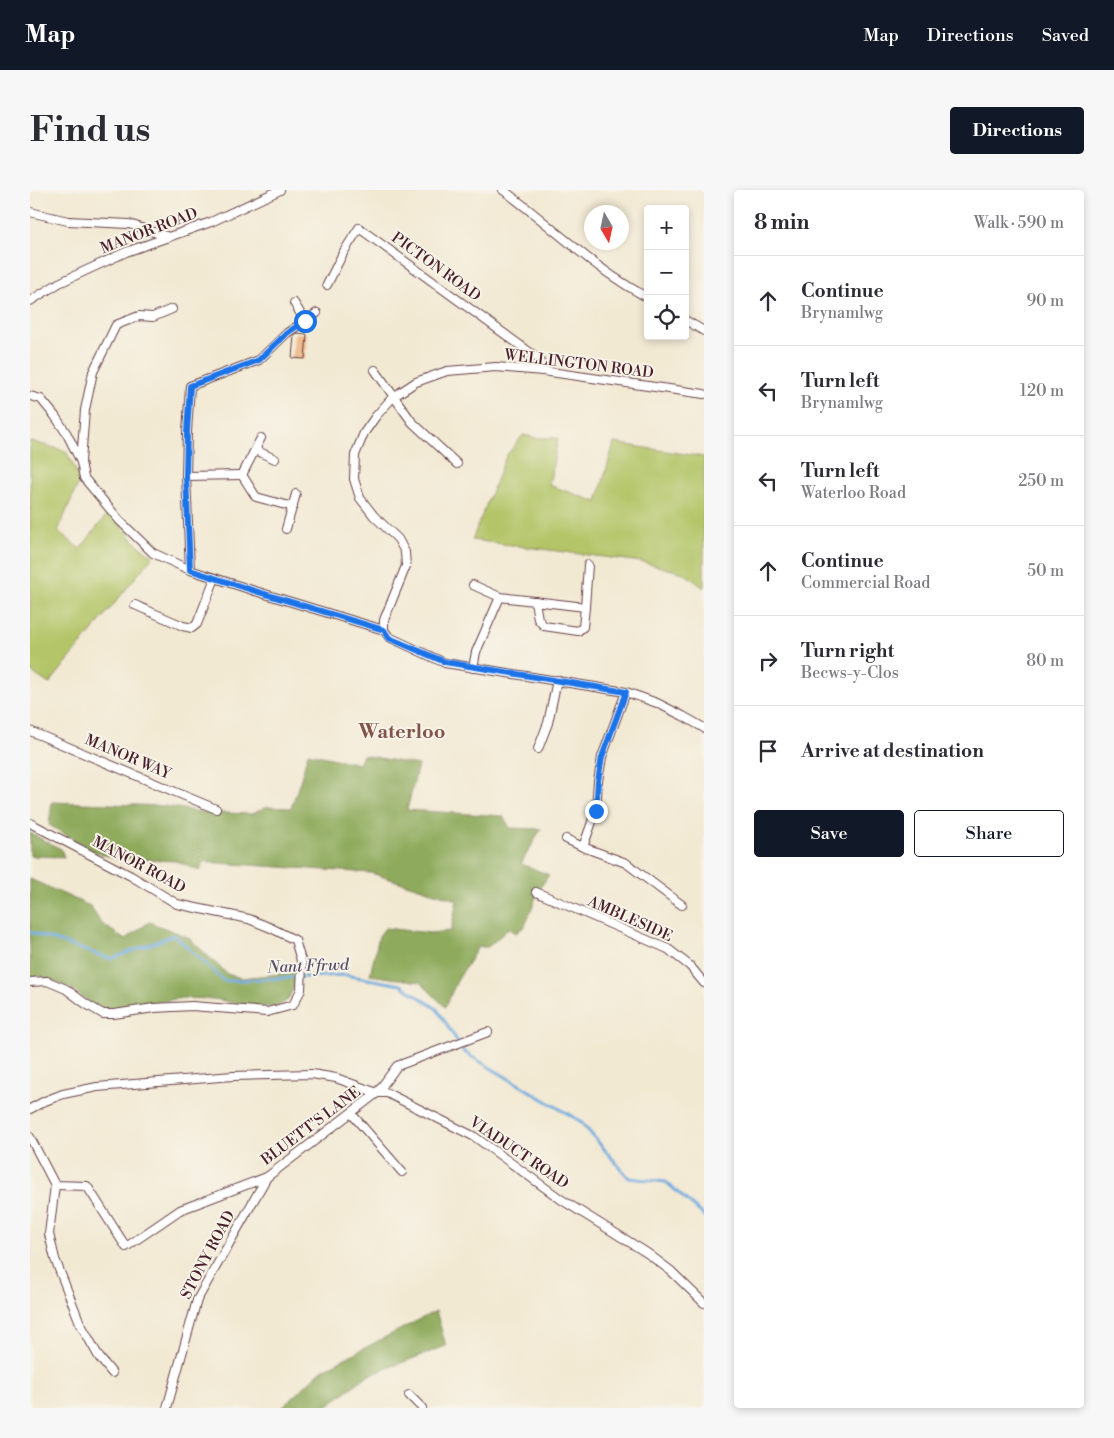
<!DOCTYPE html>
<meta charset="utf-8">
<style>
body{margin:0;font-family:"Libre Bodoni",serif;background:#f7f7f7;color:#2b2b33}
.controls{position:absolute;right:15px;top:15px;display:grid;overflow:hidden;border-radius:5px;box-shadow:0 2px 8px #0003}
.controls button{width:45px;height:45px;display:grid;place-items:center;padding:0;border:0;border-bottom:1px solid #e1e1e2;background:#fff;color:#2b2b33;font:25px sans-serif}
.compass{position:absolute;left:554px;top:15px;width:45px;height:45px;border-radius:50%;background:#fff;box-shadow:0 2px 8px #0003;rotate:171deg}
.stop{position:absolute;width:15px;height:15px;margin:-11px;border:4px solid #1a73e8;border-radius:50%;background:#fff}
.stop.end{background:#1a73e8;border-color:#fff;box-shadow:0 1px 5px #0008}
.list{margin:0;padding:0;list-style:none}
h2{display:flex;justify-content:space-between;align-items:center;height:65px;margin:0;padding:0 20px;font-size:21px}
h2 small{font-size:16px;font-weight:400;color:#7c7c81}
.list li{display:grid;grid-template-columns:32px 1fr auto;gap:15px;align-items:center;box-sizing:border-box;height:90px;padding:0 20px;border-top:1px solid #e1e1e2}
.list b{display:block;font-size:19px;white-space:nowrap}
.list p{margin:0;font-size:16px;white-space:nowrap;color:#7c7c81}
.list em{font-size:16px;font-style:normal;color:#7c7c81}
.actions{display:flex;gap:10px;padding:15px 20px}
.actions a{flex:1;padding:11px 0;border:1px solid #111827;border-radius:5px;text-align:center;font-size:18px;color:#111827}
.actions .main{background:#111827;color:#fff}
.icon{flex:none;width:28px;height:28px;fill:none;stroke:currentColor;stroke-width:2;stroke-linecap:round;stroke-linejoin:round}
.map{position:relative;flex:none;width:674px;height:1218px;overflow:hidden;border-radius:5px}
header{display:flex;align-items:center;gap:30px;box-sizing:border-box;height:70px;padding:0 25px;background:#111827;color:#fff}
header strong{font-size:24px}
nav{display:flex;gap:28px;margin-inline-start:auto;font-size:18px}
.intro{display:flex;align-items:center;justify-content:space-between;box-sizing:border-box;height:120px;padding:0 30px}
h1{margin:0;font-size:35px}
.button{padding:12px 22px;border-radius:5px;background:#111827;color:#fff;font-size:18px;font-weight:700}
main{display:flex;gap:30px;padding:0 30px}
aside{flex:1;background:#fff;border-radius:5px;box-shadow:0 2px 8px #0003}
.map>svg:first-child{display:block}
</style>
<header>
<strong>Map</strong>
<nav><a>Map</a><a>Directions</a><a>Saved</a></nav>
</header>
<div class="intro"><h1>Find us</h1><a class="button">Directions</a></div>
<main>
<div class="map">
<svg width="674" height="1218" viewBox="0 0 674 1218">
<rect width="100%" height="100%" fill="#f7f3e8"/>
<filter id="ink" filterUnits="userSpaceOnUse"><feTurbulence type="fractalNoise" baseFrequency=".02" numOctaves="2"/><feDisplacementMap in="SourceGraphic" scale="10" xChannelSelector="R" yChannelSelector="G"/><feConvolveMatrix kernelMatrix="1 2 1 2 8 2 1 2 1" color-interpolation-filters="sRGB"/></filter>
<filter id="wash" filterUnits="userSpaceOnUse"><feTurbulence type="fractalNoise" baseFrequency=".0096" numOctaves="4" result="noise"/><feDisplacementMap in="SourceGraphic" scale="20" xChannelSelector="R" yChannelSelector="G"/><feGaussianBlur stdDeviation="1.12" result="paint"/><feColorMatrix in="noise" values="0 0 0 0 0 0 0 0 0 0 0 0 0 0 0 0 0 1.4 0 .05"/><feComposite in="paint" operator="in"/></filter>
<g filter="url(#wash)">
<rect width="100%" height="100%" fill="#f2e9d3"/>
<g fill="#b3c568" stroke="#7e724a">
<polygon points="493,245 506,248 528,248 519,295 567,312 584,253 674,267 674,398 654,383 612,372 442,350 476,266"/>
<polygon points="0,251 36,261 50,289 28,341 50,359 79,322 107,354 123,366 19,494 0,481"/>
</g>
<g fill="#8eaa5c" stroke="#6c6444">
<polygon points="278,563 329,574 333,565 388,575 377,620 473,626 480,638 511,639 491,674 519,685 509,699 495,736 486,743 479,738 458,757 448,757 427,791 415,817 390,792 340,785 349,746 355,738 400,743 421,741 427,710 341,683 173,672 170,681 146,671 84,668 65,662 19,635 22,612 135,616 171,622 222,624 236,617 261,618 270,592"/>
<polygon points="0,643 31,659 34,667 0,666"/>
<polygon points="0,689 60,716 71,733 95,750 119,732 158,747 197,784 211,788 270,782 258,810 246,817 222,816 184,809 153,808 82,819 68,818 40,798 11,786 0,786"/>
<polygon points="406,1121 416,1156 337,1186 294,1218 251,1218 292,1180"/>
</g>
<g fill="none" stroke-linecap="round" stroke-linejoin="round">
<polyline stroke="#6da9de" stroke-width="3" points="0,742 81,769 144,745 194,791 315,785 371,795 407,819 434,862 550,931 599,988 636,992 674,1026"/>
</g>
<g id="blocks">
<polygon fill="#eeb581" points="267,143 277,144 275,169 262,168 264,145"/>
</g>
</g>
<g filter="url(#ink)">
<use href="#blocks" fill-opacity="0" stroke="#633d44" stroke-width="1"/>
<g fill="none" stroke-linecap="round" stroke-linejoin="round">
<defs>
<g id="minor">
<path d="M 473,0 C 497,17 519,37 542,55 C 565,75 591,93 618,108"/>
<polyline points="0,22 38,31 99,34 139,47"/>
<polyline points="297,95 313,63 329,38 509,169 513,181"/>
<polyline points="0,111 29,93 96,62 181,32 250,0"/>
<polyline points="264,113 275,131"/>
<polyline points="655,130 674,141"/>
<polyline points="345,180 382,232 427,274"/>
<polyline points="0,206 11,209 25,226 37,244 51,272 54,288 90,331 123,363 160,380 225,401 354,440 359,447 415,473 596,502 627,513 653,526 674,538"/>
<polyline points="225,260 245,269"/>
<polyline points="51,271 55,220 63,182 86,135 109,126 123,127 142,119"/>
<polyline points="212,285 226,307 263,317"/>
<polyline points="212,285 231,248"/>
<polyline points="156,286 212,285"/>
<polyline points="256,339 266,304"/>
<polyline points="160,380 156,286 157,242 160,196 229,170 257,143 287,123"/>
<polyline points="443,395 470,407"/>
<polyline points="505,411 508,429 514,436 548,441 553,437 555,417"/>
<polyline points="105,415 153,436 162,438 167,434 185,388"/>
<polyline points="354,440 354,430 376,376 375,362 368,349 344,326 330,308 324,289 325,265 334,243 346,226 363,207 386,192 417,181 466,177 513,181 674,204"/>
<polyline points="443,478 446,462 470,407 555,417 558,375"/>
<polyline points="0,541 186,619"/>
<polyline points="508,559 518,533 527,490"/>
<polyline points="0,633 101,686 147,714 219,729 241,738 265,750 272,774 271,800 263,815 237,822 162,816 124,818 84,824 73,824 56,814 36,799 17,791 0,792"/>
<polyline points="536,649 553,657 596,673 652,715"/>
<polyline points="553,657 566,621 568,591 572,567 596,502"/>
<polyline points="506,702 638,759 660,776 674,793"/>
<polyline points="0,919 15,911 33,904 67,897 203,886 282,884 306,888 347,903 357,903 445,947 532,1010 617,1063 641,1081 674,1113"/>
<polyline points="321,923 372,982"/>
<polyline points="0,947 25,995 57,996 96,1057 150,1020 237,987 347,903 367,876 458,842"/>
<polyline points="25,995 19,1044 25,1069 50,1133 69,1167 82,1183"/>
<polyline points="379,1205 392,1218"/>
<polyline points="137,1218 167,1110 237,987"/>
</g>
</defs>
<use href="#minor" stroke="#633d44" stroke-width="10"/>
<use href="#minor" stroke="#fff" stroke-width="8"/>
</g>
</g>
<g fill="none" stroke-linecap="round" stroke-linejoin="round" filter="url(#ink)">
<polyline stroke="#1a73e8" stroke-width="6" points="275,131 257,143 229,170 160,196 157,242 156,286 160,380 225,401 354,440 359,448 415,472 596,502 572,567 568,591 566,621"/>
</g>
<g text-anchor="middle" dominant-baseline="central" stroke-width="4" stroke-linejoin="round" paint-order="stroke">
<g font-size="15" fill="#4a1f2b" stroke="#f7f3e8">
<text transform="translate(119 41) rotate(-21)">MANOR ROAD</text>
<text transform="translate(406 77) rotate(36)">PICTON ROAD</text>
<text transform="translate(549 174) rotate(7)">WELLINGTON ROAD</text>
<text transform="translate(98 567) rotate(23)">MANOR WAY</text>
<text transform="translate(109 675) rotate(28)">MANOR ROAD</text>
<text transform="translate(600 729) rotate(24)">AMBLESIDE</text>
<text transform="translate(281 936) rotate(-37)">BLUETT'S LANE</text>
<text transform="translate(489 963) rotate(34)">VIADUCT ROAD</text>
<text transform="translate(178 1065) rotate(-62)">STONY ROAD</text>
</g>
<g font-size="16" font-style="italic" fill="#564f6a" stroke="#f7f3e8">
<text transform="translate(278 776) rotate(-2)">Nant Ffrwd</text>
</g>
<g font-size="20" font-weight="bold" fill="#835449" stroke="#f7f3e8">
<text x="372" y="542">Waterloo</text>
</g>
</g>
</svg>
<div class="controls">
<button>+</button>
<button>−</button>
<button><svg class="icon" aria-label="locate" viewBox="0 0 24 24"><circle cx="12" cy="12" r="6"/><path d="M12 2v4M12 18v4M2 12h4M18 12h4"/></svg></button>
</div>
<svg class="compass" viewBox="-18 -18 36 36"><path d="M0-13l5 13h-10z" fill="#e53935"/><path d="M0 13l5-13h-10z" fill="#7c7c81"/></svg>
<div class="stop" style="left:275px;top:131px"></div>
<div class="stop end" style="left:566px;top:621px"></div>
</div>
<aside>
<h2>8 min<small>Walk · 590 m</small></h2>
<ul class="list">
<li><svg class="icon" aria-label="ahead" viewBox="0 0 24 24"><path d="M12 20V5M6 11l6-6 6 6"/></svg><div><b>Continue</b><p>Brynamlwg</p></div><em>90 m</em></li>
<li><svg class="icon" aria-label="left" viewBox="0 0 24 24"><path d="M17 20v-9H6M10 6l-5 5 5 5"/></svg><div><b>Turn left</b><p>Brynamlwg</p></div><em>120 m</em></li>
<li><svg class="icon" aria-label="left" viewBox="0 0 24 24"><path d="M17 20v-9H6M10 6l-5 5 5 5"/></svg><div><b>Turn left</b><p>Waterloo Road</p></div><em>250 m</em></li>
<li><svg class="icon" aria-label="ahead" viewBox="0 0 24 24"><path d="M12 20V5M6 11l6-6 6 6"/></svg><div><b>Continue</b><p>Commercial Road</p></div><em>50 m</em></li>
<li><svg class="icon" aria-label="right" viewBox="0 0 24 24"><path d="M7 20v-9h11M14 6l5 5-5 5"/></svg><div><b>Turn right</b><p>Becws-y-Clos</p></div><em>80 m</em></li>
<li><svg class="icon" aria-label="arrive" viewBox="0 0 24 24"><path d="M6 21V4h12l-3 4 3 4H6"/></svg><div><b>Arrive at destination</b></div></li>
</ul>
<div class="actions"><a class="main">Save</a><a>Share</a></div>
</aside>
</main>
